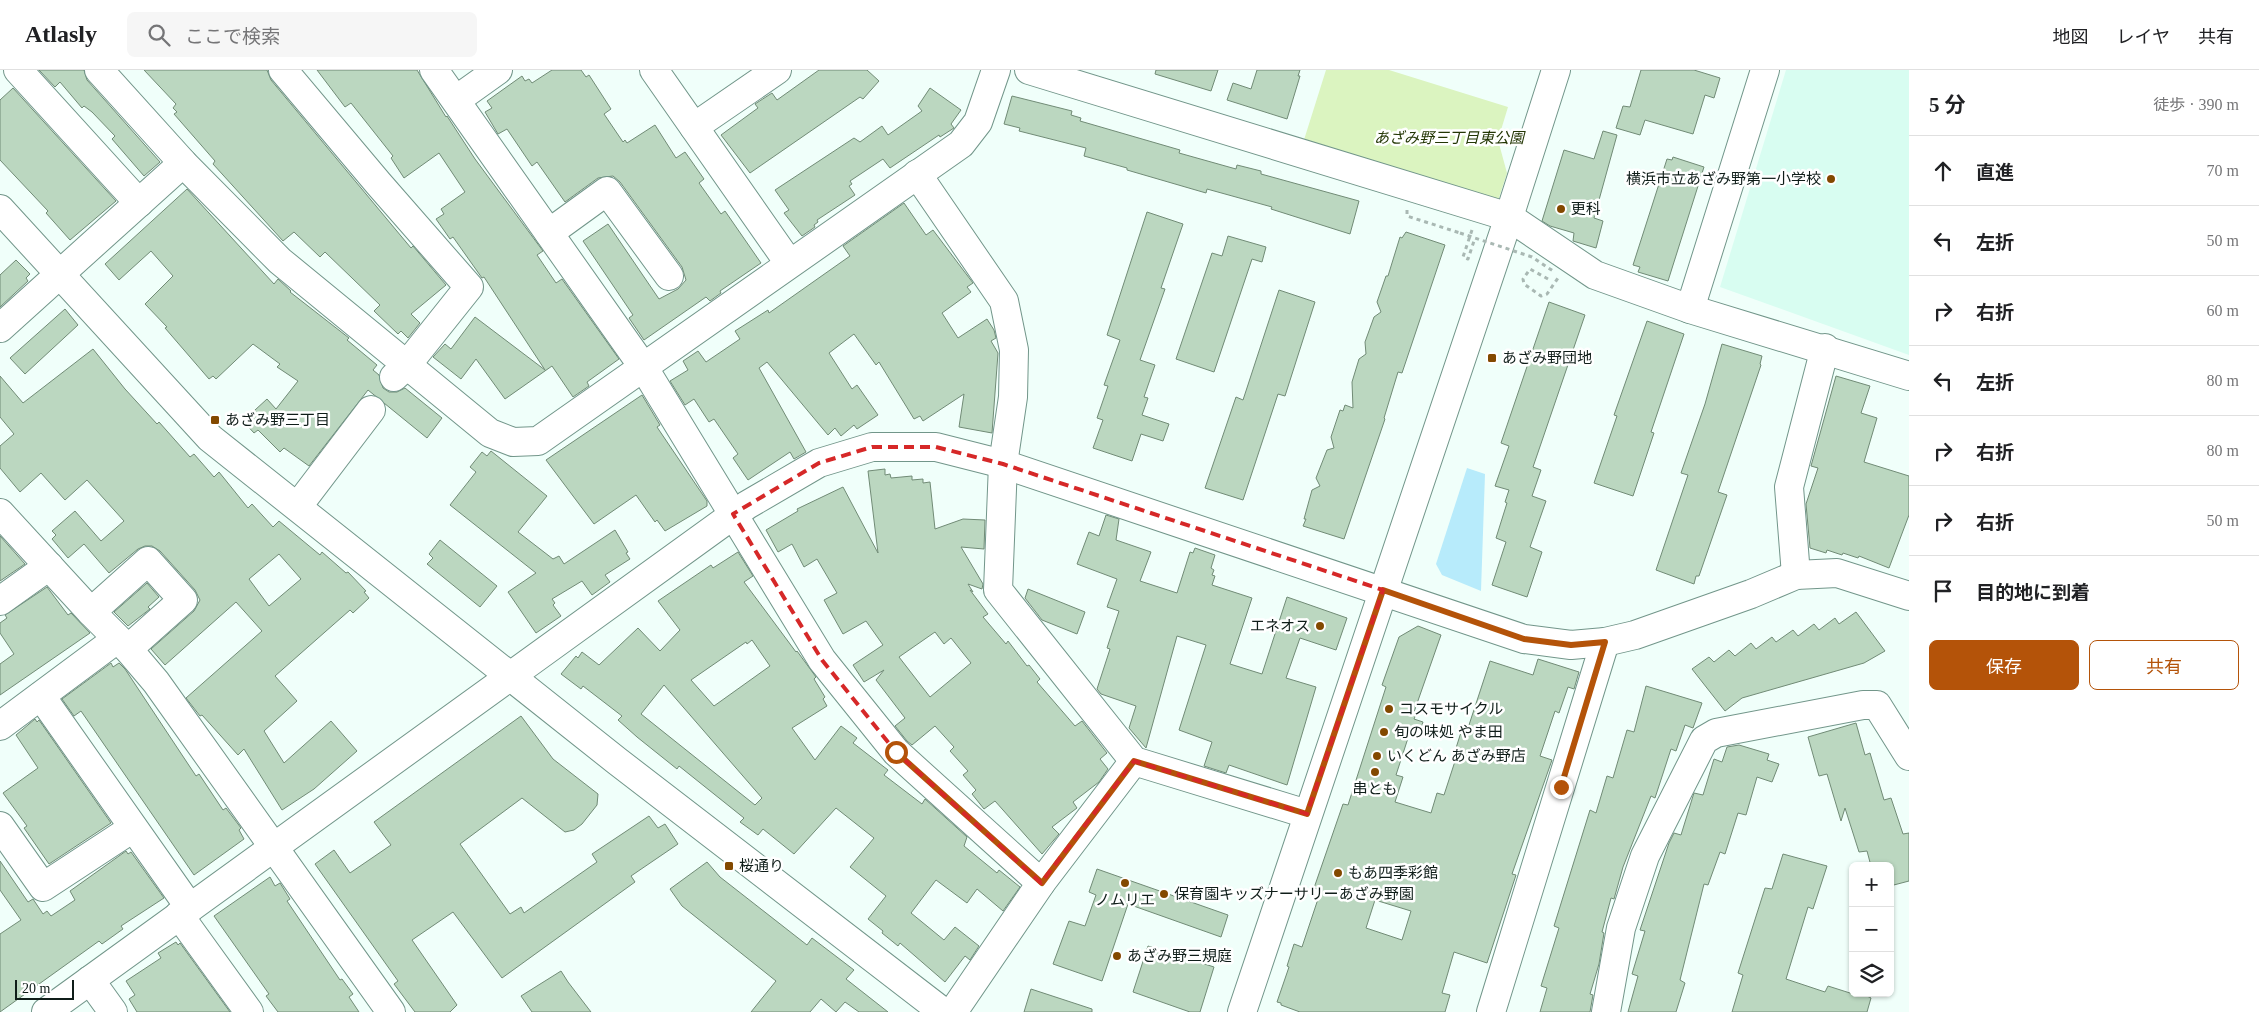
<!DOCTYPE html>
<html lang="ja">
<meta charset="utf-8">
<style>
body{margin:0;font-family:"Times New Roman","Noto Sans JP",serif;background:#f6f6f6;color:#202124}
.controls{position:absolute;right:15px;bottom:15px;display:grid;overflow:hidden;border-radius:8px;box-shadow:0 1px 4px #0004}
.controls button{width:45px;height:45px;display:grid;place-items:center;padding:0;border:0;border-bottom:1px solid #e0e0e0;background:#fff;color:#202124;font:25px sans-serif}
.scale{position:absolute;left:15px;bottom:12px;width:59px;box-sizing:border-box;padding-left:5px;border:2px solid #0f1d19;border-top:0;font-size:14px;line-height:18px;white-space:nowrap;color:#0f1d19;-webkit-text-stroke:4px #fff;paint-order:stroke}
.stop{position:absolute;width:15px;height:15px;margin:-11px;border:4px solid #b45309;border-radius:50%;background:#fff}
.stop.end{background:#b45309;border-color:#fff;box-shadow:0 1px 5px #0008}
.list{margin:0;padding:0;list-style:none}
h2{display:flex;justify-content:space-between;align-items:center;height:65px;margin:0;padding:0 20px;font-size:21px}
h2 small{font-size:16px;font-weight:400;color:#757577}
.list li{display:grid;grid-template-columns:32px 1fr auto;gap:15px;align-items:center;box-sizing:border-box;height:70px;padding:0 20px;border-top:1px solid #e0e0e0}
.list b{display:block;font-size:19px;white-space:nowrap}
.list em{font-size:16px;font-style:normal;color:#757577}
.actions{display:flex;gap:10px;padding:15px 20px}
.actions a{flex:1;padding:11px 0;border:1px solid #b45309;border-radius:8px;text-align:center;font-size:18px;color:#b45309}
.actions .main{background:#b45309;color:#fff}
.icon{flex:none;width:28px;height:28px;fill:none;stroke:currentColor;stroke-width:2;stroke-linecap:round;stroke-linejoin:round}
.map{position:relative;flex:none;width:1909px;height:942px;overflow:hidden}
header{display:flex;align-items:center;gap:30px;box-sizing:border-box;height:70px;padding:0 25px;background:#fff;border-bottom:1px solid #e0e0e0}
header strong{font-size:24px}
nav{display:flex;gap:28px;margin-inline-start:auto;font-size:18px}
.search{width:350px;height:45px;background:#f6f6f6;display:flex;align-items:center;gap:12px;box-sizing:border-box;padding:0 18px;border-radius:8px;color:#757577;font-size:19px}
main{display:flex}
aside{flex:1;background:#fff}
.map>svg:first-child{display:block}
</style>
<header>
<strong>Atlasly</strong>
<div class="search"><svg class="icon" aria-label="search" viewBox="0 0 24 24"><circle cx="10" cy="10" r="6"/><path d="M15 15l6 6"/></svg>ここで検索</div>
<nav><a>地図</a><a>レイヤ</a><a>共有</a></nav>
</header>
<main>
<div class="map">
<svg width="1909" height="942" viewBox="0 0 1909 942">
<rect width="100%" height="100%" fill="#f0fffa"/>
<polygon fill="#d8fdf1" points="1786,0 1909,0 1909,285 1720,217"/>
<polygon fill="#dbf4c0" points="1326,0 1389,0 1508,37 1498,70 1507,103 1497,134 1303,73"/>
<polygon fill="#b7ebfb" points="1467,398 1485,404 1481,521 1442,505 1436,494"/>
<g fill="#bbd7c0" stroke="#718b76" fill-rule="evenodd">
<polygon points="39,0 84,0 87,10 160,92 144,106 112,69 115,66 92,42 84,36 82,38 60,12 55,17"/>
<polygon points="144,0 267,0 271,10 411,178 413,176 446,215 411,244 420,253 408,268 401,261 398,264 374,241 380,235 325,182 320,187 294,162 283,171 213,94 215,91 174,44 177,42 173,38 176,34"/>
<polygon points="317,0 417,0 446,47 447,46 475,89 543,181 537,185 556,213 562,209 619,289 587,312 589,316 573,327 552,296 505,329 476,289 461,309 433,287 445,274 451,279 475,247 545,300 484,207 482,208 453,167 450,169 436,149 444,144 441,139 465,122 439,83 404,108 391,88 393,86 351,33 345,37"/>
<polygon points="552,0 581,0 586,7 589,5 611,39 604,44 623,72 625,70 627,73 655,55 676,88 685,82 704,109 699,113 721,144 725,141 761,193 720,221 721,223 710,231 706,227 644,270 629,248 633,245 583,171 608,154 659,229 678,219 686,210 682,197 620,112 613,106 598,108 565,132 537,92 532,96 507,59 498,64 485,42 492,38 487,31 522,6 525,11 529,9 532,13"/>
<polygon points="819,0 867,0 879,11 863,29 860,27 750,103 721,65 758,38 755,34 772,23 777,30"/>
<polygon points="1156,0 1218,0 1211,21 1155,4"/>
<polygon points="1257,0 1300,0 1298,6 1300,6 1287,49 1227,30 1233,13 1251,19"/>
<polygon points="1641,0 1694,0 1720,8 1714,28 1705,25 1693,64 1645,50 1640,65 1616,58 1623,36 1630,37"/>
<polygon points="13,18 116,131 70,170 46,143 48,141 0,90 0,30"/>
<polygon points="930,18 961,40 951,54 954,58 940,67 939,65 890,98 883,89 850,111 852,114 849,116 855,125 817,150 818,152 814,155 815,157 802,166 784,143 789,140 775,120 854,68 860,72 882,56 888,65 922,41 918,36"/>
<polygon points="1012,26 1072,41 1071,45 1081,48 1080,51 1180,80 1179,83 1236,99 1237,95 1261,101 1261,104 1359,131 1350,164 1271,139 1272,137 1207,119 1206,123 1127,100 1127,98 1084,86 1086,78 1019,61 1020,58 1004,54"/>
<polygon points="1603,61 1617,65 1594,148 1603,151 1596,178 1573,171 1574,163 1550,156 1542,151 1564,80 1594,89"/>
<polygon points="1673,87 1704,97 1668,211 1638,202 1640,197 1633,195 1667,89 1672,90"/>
<polygon points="187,119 274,214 278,209 291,221 290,222 349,268 347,270 377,295 373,300 379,305 383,318 389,322 397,322 405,318 442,348 427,368 368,320 309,396 284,378 280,382 258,360 254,363 243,351 267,329 276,339 298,311 277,297 280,294 253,274 216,309 213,306 209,309 165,258 167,257 145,234 173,206 151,181 119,210 105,194"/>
<polygon points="904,133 926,165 933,160 973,213 967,217 971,222 942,243 958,268 987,249 994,260 996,268 991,271 998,283 992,363 959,357 964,324 923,351 920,346 914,349 879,292 876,295 854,264 829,283 852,319 857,315 878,345 857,359 854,355 841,366 835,358 828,365 767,292 759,298 806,382 794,389 790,382 748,410 733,388 738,384 714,349 709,352 694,329 685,335 670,311 688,300 683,291 698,281 706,292 740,269 735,261 768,240 769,243 850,186 843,176"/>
<polygon points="1147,142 1183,154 1161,218 1165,219 1140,290 1155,295 1144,327 1148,328 1142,345 1169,354 1163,371 1141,364 1132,391 1093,378 1103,350 1097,348 1108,316 1104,315 1120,270 1107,265"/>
<polygon points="1406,162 1445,175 1402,303 1398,302 1384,348 1385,349 1344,469 1303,456 1306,449 1304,449 1312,420 1320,416 1316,408 1327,380 1334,378 1331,367 1340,340 1343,341 1345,335 1353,338 1352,312 1359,289 1366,284 1365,272 1374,247 1381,242 1377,232 1386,206 1388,206 1400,167 1402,168"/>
<polygon points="1228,166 1266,177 1262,192 1252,189 1214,302 1176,289 1212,183 1222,186"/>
<polygon points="16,190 30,204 26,208 28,211 0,237 0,205"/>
<polygon points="1279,220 1315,232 1285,326 1278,324 1243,430 1205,418 1236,327 1243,330"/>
<polygon points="1549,232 1585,245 1533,397 1541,400 1532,426 1546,431 1530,477 1542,482 1527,527 1492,515 1506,472 1496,468 1507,433 1505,432 1509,420 1495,416 1509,376 1501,373"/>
<polygon points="65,239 78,255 25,304 10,288"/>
<polygon points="1647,251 1684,264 1651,362 1654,363 1633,426 1594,413 1617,346 1614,345"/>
<polygon points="1722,274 1762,286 1760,294 1761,295 1718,422 1727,425 1699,506 1696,506 1694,514 1656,500 1688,405 1681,403 1705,334"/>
<path d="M 93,279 L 125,319 L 157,354 L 159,352 L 190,387 L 194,384 L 214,407 L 219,402 L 248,438 L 252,434 L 273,457 L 279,451 L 320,485 L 322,482 L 346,503 L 348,502 L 366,521 L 364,522 L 369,528 L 353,543 L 350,540 L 275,606 L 297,631 L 264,661 L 284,693 L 331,651 L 357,681 L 314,719 L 282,740 L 244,679 L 238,685 L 202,645 L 200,646 L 186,628 L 262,561 L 236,532 L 165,595 L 151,579 L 194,541 L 200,530 L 195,520 L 160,481 L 152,476 L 145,476 L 138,479 L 109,503 L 84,474 L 68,488 L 52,469 L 56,465 L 52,461 L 75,441 L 101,471 L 124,451 L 87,410 L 65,430 L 41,403 L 20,422 L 0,398 L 0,376 L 14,364 L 0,347 L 0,306 L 23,333 ZM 279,484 L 301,509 L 269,536 L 249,509 Z"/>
<polygon points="1836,306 1870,316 1861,343 1877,348 1864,392 1909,406 1909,445 1889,498 1859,486 1858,488 1843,483 1842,485 1827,480 1826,483 1810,478 1806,434 1818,398 1811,396"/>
<polygon points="642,325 660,355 657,357 659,360 707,431 707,436 665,461 657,450 655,452 636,425 594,454 546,390"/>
<polygon points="491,381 547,426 518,462 553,489 559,486 564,494 615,460 628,482 626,483 630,489 605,505 610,512 592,525 582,511 552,529 555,533 553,535 561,546 536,563 508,522 536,503 450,435 476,402 470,397 482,382 487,386"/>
<path d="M 885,399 L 885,405 L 890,404 L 891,408 L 912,406 L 912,410 L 923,409 L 923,413 L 930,412 L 935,459 L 963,449 L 985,450 L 984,479 L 961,477 L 983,514 L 982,519 L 968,514 L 973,522 L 970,520 L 988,544 L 983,547 L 1006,574 L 1008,571 L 1027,596 L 1029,595 L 1040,609 L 1037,612 L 1075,656 L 1082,651 L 1107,683 L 1100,689 L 1108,699 L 1099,712 L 1073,732 L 1077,738 L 1052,757 L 1059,764 L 1042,784 L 995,731 L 984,739 L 972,724 L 976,720 L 963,705 L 968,701 L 950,681 L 954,677 L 935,656 L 912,675 L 907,671 L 895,656 L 905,648 L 876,610 L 884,600 L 864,612 L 853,595 L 883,575 L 866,551 L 843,564 L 824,530 L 837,523 L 817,489 L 804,497 L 792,474 L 778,482 L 766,460 L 798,441 L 797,439 L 843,417 L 878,483 L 868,401 ZM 935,562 L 944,574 L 951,568 L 971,593 L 930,627 L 899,587 Z"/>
<polygon points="1106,445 1119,449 1116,470 1151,482 1140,511 1177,523 1190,482 1193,483 1195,478 1215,485 1211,498 1214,500 1212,505 1215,506 1212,515 1252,528 1230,594 1262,604 1287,527 1347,548 1336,580 1300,568 1286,608 1316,617 1287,715 1229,695 1226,703 1204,696 1212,672 1179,660 1206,575 1177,566 1146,678 1129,658 1136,636 1101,624 1097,619 1110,579 1107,578 1119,541 1107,537 1117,509 1077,494 1089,462 1099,466"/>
<polygon points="0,466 25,494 0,511"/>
<polygon points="440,470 497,516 480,537 427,494 433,488 429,484"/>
<path d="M 738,482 L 753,506 L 744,512 L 796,582 L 797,581 L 816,607 L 814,609 L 825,627 L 823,629 L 827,636 L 792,658 L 815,690 L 841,656 L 857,668 L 853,673 L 888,700 L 884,705 L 922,734 L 925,729 L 967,767 L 964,776 L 997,803 L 999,800 L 1020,817 L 1003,841 L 977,819 L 967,833 L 936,810 L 911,843 L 944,870 L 955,857 L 979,876 L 970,890 L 965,886 L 945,912 L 900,873 L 898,876 L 882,863 L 883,861 L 868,849 L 886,826 L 850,797 L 874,768 L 836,738 L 794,784 L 763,759 L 758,765 L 740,752 L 744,748 L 679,696 L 677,699 L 637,667 L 618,650 L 622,646 L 583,616 L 581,619 L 561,604 L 576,586 L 578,588 L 582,582 L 599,595 L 638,558 L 660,581 L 680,560 L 658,531 L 711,495 L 713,498 ZM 752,570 L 770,596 L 714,636 L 691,610 L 746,572 L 747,574 ZM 664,615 L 762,728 L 755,735 L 641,644 Z"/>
<polygon points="147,513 159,527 148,537 150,539 128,556 114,542"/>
<polygon points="47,517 68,545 71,543 90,563 0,625 0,594 14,584 0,563 0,553 7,548 5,545"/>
<polygon points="1028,519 1085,542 1077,564 1042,550 1025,528"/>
<polygon points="1856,542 1885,581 1864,593 1742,628 1725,641 1692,599 1709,587 1714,592 1729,580 1735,586 1751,573 1756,579 1772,567 1776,572 1793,560 1798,566 1814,554 1819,560 1835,548 1839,554"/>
<path d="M 1418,556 L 1441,565 L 1414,642 L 1417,642 L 1414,649 L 1423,652 L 1418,668 L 1409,665 L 1396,705 L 1403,707 L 1395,732 L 1431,743 L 1437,723 L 1444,725 L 1459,679 L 1456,678 L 1463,656 L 1468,658 L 1490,591 L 1533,605 L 1538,589 L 1579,602 L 1574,619 L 1568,617 L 1559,643 L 1555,641 L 1540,686 L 1552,690 L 1512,804 L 1516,805 L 1487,893 L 1454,882 L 1442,923 L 1450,925 L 1445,942 L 1300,942 L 1281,935 L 1281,933 L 1277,932 L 1289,897 L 1287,896 L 1294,874 L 1302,877 L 1321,820 L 1314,818 L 1343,734 L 1348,735 L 1386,617 L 1382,615 L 1399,567 ZM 1375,830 L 1411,841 L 1402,870 L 1366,858 Z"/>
<polygon points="111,593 113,597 119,593 125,599 196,706 199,704 223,740 226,738 241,758 239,760 244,769 194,805 81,641 74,646 62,629"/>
<polygon points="1646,616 1702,633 1693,658 1685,655 1676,681 1671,679 1655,728 1651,726 1623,797 1614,829 1611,828 1602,862 1604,863 1599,894 1590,924 1593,925 1590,942 1540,942 1547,918 1541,916 1559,858 1554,856 1590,740 1596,743 1607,706 1613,708 1627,660 1634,662"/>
<polygon points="521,646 553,689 598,724 597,735 582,754 574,760 565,762 522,728 460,774 510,844 521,837 524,843 597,792 592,784 649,746 658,758 665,754 678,774 631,806 635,812 502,908 453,842 412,870 457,935 450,942 415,942 394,914 398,911 315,794 334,780 350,803 391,775 374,752"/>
<polygon points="35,649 37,652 39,650 111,753 49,794 24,758 27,756 3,723 38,698 16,665"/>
<polygon points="1856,653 1865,685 1870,683 1884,730 1891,728 1903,764 1909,763 1909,811 1890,816 1890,796 1871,796 1867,781 1859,782 1845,738 1841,751 1827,704 1819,706 1808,667"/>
<polygon points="1739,675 1769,684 1767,690 1779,694 1772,712 1757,707 1746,745 1738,743 1725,784 1720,782 1708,815 1704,814 1680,910 1685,913 1676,942 1628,942 1638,906 1632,904 1645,861 1640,860 1669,773 1674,763 1681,765 1693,726 1694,723 1703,725 1714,689 1722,692 1727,677"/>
<polygon points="126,781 128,784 131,782 164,828 121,856 123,859 102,874 99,871 0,942 0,864 21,850 0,820 0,791 28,832 33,829 43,844 47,841 51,846 75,830 70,821"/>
<polygon points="1783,784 1827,796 1813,839 1808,837 1786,909 1825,922 1828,916 1850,923 1861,923 1871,928 1867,942 1732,942 1743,905 1738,903 1765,818 1772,819"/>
<polygon points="707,792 720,807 807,875 812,868 854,900 846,909 888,942 859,942 845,932 836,942 821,929 810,942 751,942 776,911 682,836 670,819"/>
<polygon points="1097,799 1228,845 1221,867 1128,834 1102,911 1053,894 1069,851 1085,856 1096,825 1089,822"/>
<polygon points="270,807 275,816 280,813 290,829 287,831 340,910 342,909 353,924 349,927 359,942 278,942 266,926 269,924 214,846"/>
<polygon points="176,872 178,875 180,873 230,942 137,942 129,929 135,925 126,911 161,888 158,883"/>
<polygon points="1148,876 1214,897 1200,942 1190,942 1133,922"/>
<polygon points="561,901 568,912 591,942 532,942 521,926"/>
<polygon points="1031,919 1092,939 1092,942 1024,942"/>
</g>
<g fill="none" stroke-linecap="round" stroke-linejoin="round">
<defs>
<g id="minor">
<polyline points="18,0 139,133"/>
<polyline points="99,0 183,93 280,191 490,363 513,372 538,371 961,74 978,52 996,0"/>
<polyline points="283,0 378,113 469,217 406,296 394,307"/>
<polyline points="434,0 644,298 822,590 896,682 1041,813"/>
<polyline points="654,0 789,193"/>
<polyline points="1029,0 1509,147 1595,205 1690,239 1909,306"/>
<polyline points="456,30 498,0"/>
<polyline points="694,57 777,0"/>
<polyline points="917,104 1004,231 1014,280 1013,327 1003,394 998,520 1134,691 1307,744"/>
<polyline points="0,139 210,368 617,691 943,942"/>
<polyline points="549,163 607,121 669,206"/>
<polyline points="1690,239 1765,0"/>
<polyline points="0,258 183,93"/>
<polyline points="298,436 371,340"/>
<polyline points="0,443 91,542 128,579 156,612 391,942"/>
<polyline points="1796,505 1789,417 1825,278"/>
<polyline points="0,531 49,496"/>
<polyline points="91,542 148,491 183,530 128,579"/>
<polyline points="41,626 190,838"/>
<polyline points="0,656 117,569"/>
<polyline points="0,756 43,817 133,758"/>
<polyline points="179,845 249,942"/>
<polyline points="90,910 113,942"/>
<polyline points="46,942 747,435 819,393 872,377 936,377 1003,394 1524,569 1571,575 1605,572 1635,565 1751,524 1796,505 1837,503 1909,526"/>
<polyline points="953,942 1041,813 1134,691"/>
<polyline points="1242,942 1509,147 1556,0"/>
<polyline points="1491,942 1605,572"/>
<polyline points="1606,942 1621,858 1645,786 1704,670 1716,663 1863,635 1877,635 1909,686"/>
</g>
</defs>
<use href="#minor" stroke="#72968a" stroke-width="30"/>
<g stroke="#a9b8b3" stroke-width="3" stroke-dasharray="4 4" stroke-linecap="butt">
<polyline points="1407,140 1407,146 1460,163"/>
<polyline points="1472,160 1463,187 1468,189 1475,168"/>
<polyline points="1548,209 1530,199 1523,209 1524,214 1541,226 1547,224 1558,208"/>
</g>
<use href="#minor" stroke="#fff" stroke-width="28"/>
<polyline stroke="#a9b8b3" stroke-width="3" stroke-dasharray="4 4" stroke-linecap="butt" points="1460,163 1532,187 1553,201"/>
</g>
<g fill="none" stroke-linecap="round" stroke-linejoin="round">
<polyline stroke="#b45309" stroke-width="6" points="896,682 1042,813 1134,691 1307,744 1383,520 1524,569 1571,575 1605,572 1561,717"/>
</g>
<path fill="none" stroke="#d62828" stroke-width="4" stroke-dasharray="10 6" stroke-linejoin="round" d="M 872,377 L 936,377 L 1003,394 L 1383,520 L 1307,744 L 1134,691 L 1041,813 L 896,682 L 822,590 L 733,444 L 819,393 Z"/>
<g fill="#834900" stroke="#fff" stroke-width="2">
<circle cx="1831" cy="109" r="5"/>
<circle cx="1561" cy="139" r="5"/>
<rect x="1487" y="283" width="10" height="10" rx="2.5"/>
<rect x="210" y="345" width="10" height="10" rx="2.5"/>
<circle cx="1320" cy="556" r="5"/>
<circle cx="1389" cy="639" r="5"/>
<circle cx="1384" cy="662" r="5"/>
<circle cx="1377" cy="686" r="5"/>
<circle cx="1375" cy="702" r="5"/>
<rect x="724" y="791" width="10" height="10" rx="2.5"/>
<circle cx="1338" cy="803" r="5"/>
<circle cx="1125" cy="813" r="5"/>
<circle cx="1164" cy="824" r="5"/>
<circle cx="1117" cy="886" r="5"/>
</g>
<g text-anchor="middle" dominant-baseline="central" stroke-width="5" stroke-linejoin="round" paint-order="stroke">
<g font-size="15" font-style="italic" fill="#233604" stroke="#fff">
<text x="1449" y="68">あざみ野三丁目東公園</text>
</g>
<g font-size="15" fill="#0f1d19" stroke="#fff" text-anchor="start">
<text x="1821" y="109" text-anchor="end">横浜市立あざみ野第一小学校</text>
<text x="1571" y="139">更科</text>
<text x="1502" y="288">あざみ野団地</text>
<text x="225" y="350">あざみ野三丁目</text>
<text x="1310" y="556" text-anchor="end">エネオス</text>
<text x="1399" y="639">コスモサイクル</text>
<text x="1394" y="662">旬の味処 やま田</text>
<text x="1387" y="686">いくどん あざみ野店</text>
<text x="1375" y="719" text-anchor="middle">串とも</text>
<text x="739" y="796">桜通り</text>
<text x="1348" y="803">もあ四季彩館</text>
<text x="1174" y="824">保育園キッズナーサリーあざみ野園</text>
<text x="1125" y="830" text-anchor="middle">ノムリエ</text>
<text x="1127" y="886">あざみ野三規庭</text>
</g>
</g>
</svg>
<div class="controls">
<button>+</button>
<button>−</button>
<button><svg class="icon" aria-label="layers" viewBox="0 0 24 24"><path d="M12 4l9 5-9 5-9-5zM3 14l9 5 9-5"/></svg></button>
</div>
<div class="scale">20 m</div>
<div class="stop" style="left:896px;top:682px"></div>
<div class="stop end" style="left:1561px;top:717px"></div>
</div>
<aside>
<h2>5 分<small>徒歩 · 390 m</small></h2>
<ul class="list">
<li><svg class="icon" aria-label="ahead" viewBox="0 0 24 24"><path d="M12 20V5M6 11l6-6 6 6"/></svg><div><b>直進</b></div><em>70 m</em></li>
<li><svg class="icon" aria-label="left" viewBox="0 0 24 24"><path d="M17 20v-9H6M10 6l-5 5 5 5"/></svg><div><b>左折</b></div><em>50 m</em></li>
<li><svg class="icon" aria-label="right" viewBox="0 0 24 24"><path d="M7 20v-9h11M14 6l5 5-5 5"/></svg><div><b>右折</b></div><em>60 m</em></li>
<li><svg class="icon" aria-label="left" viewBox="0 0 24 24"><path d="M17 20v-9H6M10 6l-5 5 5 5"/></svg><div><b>左折</b></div><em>80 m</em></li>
<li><svg class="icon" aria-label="right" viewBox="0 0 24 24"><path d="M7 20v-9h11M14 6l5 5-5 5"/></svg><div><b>右折</b></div><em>80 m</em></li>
<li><svg class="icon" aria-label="right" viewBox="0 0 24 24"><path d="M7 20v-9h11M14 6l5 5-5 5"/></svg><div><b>右折</b></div><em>50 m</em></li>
<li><svg class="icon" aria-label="arrive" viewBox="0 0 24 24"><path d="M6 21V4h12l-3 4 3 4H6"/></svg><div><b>目的地に到着</b></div></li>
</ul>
<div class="actions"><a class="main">保存</a><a>共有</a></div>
</aside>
</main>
